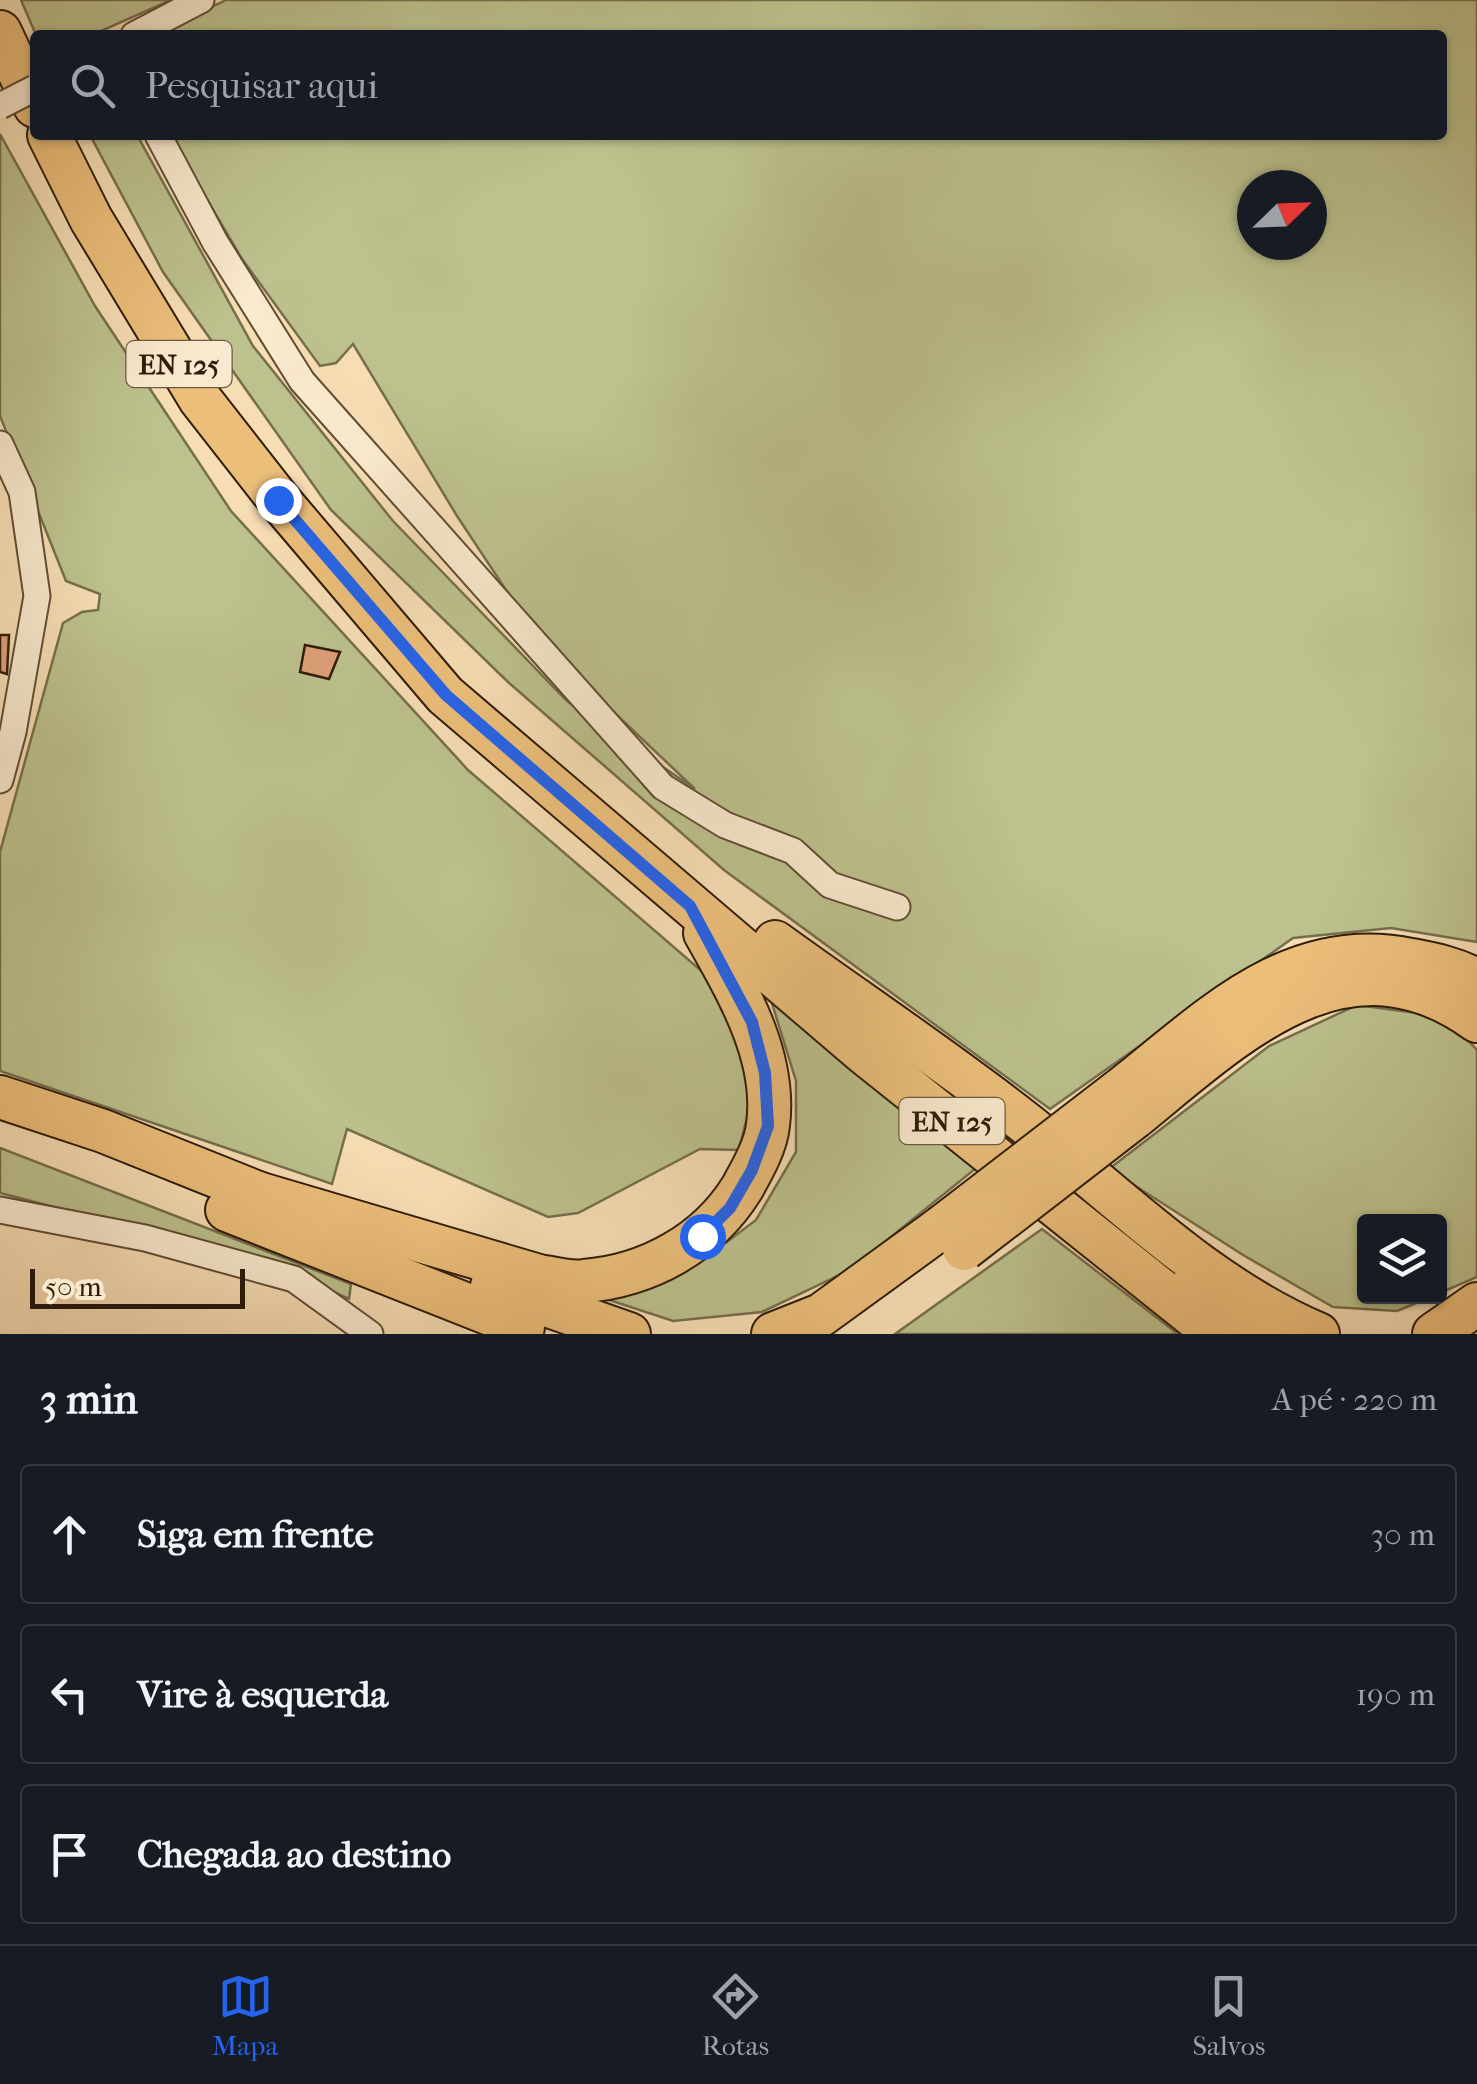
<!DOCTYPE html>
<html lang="pt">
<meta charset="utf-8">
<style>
body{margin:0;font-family:"IM FELL French Canon",serif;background:#20242c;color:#f1f3f6}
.controls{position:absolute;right:30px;bottom:30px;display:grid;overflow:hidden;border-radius:10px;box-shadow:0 2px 8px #0004}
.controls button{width:90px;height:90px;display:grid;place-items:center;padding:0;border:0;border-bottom:2px solid #363941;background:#171b24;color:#f1f3f6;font:50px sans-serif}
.compass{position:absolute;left:1237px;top:170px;width:90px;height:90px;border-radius:50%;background:#171b24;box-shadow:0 2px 8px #0004;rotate:67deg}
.scale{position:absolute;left:30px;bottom:25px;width:215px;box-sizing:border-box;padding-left:10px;border:5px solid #2f1c0a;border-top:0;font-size:28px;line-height:35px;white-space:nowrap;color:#2f1c0a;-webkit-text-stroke:8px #f9e9ce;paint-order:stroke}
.stop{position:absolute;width:30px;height:30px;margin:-22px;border:8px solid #2563eb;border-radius:50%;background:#fff}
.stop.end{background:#2563eb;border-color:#fff;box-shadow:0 2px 10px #0008}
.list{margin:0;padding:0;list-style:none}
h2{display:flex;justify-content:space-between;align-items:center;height:130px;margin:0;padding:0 40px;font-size:42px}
h2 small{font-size:32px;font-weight:400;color:#9ea1a6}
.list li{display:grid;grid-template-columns:65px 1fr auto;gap:30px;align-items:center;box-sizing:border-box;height:140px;margin:0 20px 20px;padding:0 20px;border:2px solid #363941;border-radius:10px}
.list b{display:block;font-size:38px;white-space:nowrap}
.list em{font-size:32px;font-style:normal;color:#9ea1a6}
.icon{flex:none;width:55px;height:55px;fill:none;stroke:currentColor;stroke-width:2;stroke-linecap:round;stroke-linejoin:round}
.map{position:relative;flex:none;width:1477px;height:1334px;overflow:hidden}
.search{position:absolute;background:#171b24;box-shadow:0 2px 8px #0004;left:30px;right:30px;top:30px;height:110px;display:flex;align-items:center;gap:25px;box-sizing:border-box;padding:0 35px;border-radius:10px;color:#9ea1a6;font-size:38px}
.sheet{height:610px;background:#171b24}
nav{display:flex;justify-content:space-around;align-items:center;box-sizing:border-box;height:140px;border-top:2px solid #363941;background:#171b24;font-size:28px;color:#9ea1a6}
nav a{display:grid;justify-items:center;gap:5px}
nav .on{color:#2563eb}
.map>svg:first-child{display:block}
</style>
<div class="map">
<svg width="1477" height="1334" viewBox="0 0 1477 1334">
<rect width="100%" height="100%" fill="#f6ddb4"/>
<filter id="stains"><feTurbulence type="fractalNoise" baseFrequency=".002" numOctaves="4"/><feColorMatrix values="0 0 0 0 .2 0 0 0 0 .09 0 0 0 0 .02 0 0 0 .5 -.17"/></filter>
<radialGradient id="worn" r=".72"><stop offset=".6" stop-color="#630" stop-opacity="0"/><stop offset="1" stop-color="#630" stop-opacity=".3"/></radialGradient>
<g fill="#bcc18d" stroke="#766e4c" stroke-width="2.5" fill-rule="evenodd">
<polygon points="21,0 171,0 92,35 36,35"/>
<path d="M 226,0 L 1477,0 L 1477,942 L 1391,928 L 1293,938 L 1050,1109 L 724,870 L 508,682 L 331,510 L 163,272 L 90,135 L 137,135 L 253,346 L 393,521 L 567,701 L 695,789 L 602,701 L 520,611 L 457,516 L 353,344 L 336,363 L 320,366 L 242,259 L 169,135 L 1442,135 L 1442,35 L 155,35 ZM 1252,185 L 1312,185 L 1312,245 L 1252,245 Z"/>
<polygon points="0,134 95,306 231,511 468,770 719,986 745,1055 749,1109 739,1150 700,1149 578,1213 548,1217 347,1129 332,1184 0,1071 0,852 63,623 82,612 98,610 100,594 66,581 0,416"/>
<polygon points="770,997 975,1169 850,1270 762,1312 673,1321 591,1294 641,1291 711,1254 756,1220 796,1152 796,1081"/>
<polygon points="1357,1005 1446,1017 1477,1050 1477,1277 1440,1293 1440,1222 1364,1222 1364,1296 1431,1297 1397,1311 1333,1307 1243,1255 1109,1169 1269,1046"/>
<polygon points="0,1148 351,1284 349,1299 271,1263 0,1193"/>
<polygon points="1042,1229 1178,1334 895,1334"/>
</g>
<g fill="#de9f78" stroke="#2f1c0a" stroke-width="2.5">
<polygon points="0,635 9,635 7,674 0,672"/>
<polygon points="305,645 340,652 329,679 300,672"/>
</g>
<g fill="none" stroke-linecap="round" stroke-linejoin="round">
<defs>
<g id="street">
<polyline points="134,35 201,0"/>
<polyline points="158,135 215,242 302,381 663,787 725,825 793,851 830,885 897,907"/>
<polyline points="0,444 22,492 37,596 13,732 0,780"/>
<polyline points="0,1210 145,1238 294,1279 370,1334"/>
</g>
<g id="primary">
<polyline points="0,32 35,106"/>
<polyline points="49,135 91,219 200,399 279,500 445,695 863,1052 1216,1334"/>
<path d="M 775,942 C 859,1003 947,1061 1028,1125 C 1120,1199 1209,1288 1318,1334"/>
<path d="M 1120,1090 C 1207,1022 1290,934 1411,960 C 1433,964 1458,969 1477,981"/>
<polyline points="0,1097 103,1131 278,1201"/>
<path d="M 1135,1117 C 1236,1035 1345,926 1477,1021"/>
<path d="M 254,1192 L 539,1276 C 553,1278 569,1283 584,1281 C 648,1276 708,1243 742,1188 C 752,1170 766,1146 768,1125 C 777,1056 737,990 705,933"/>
<polyline points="227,1210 523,1327"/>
<polyline points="1195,1281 1261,1334"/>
<polyline points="492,1286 629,1334"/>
<polyline points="773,1334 821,1315 942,1227"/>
<polyline points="1434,1334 1477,1304"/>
</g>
</defs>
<use href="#street" stroke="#614c34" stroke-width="29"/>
<use href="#primary" stroke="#2f1c0a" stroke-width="46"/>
<use href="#street" stroke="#f9e9ce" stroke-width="25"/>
<use href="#primary" stroke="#ebbe7a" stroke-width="42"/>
<defs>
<polyline id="street-bridge" points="0,106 35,88"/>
<g id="primary-bridge">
<polyline points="942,1227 1120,1090"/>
<polyline points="964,1249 1135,1117"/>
</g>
</defs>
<use href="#street-bridge" stroke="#614c34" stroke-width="29" stroke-linecap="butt"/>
<use href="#primary-bridge" stroke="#2f1c0a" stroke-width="46" stroke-linecap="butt"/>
<use href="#street-bridge" stroke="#f9e9ce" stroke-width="25"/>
<use href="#primary-bridge" stroke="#ebbe7a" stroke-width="42"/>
</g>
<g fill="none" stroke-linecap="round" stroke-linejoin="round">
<polyline stroke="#2563eb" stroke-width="12" points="278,500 446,695 690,906 752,1022 765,1073 768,1126 752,1170 730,1208 702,1236"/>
</g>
<g text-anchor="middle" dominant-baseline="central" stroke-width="10" stroke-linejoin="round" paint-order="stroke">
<g fill="#f9e9ce" stroke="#6c5a45" stroke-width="2.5">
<rect x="126.5" y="341" width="105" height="46" rx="8"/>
<rect x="899.5" y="1098" width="105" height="46" rx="8"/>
</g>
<g font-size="28" font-weight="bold" fill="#2f1c0a">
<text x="179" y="364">EN 125</text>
<text x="952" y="1121">EN 125</text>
</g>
</g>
<rect width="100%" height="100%" filter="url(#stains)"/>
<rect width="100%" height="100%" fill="url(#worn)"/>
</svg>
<div class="controls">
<button><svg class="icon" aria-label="layers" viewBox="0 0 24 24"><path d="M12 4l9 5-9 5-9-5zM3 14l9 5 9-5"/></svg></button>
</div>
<svg class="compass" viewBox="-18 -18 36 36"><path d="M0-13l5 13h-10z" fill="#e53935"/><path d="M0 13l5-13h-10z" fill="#9ea1a6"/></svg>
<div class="scale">50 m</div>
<div class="stop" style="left:702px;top:1236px"></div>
<div class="stop end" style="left:278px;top:500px"></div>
<div class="search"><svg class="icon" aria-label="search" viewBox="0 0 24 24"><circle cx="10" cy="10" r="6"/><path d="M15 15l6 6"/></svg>Pesquisar aqui</div>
</div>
<section class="sheet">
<h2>3 min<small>A pé · 220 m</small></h2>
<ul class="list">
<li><svg class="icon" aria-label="ahead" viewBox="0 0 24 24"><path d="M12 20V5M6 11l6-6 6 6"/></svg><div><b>Siga em frente</b></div><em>30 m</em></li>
<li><svg class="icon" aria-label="left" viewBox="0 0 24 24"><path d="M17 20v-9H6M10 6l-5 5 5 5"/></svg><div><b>Vire à esquerda</b></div><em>190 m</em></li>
<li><svg class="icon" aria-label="arrive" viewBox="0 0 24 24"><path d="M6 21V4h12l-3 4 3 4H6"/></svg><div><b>Chegada ao destino</b></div></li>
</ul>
</section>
<nav>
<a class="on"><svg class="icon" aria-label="map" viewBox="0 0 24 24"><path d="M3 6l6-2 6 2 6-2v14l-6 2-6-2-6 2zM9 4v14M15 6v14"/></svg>Mapa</a>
<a><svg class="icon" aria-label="directions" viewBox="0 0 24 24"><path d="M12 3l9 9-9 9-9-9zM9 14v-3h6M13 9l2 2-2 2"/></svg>Rotas</a>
<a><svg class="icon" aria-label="saved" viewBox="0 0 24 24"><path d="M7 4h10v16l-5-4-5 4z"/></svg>Salvos</a>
</nav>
